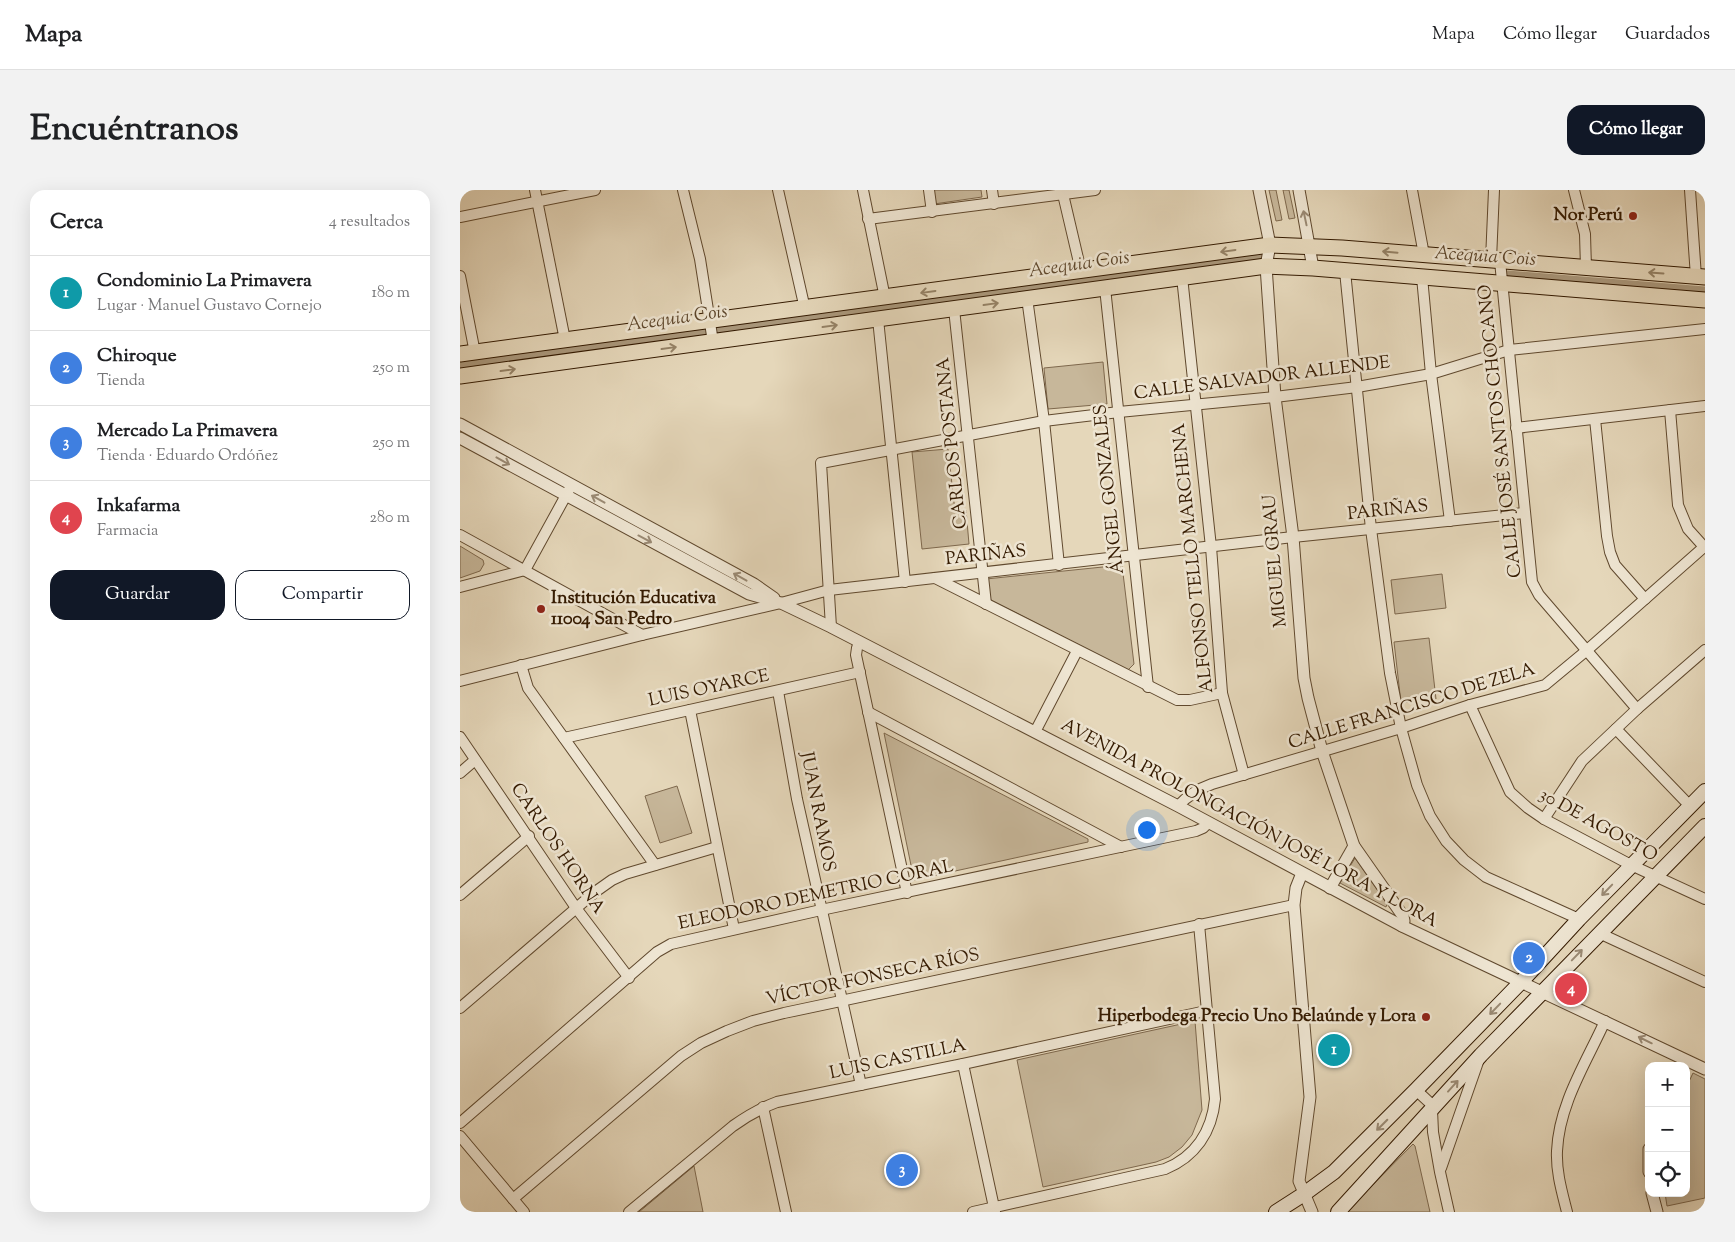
<!DOCTYPE html>
<html lang="es">
<meta charset="utf-8">
<style>
body{margin:0;font-family:"Sorts Mill Goudy",serif;background:#f2f2f2;color:#202124}
.controls{position:absolute;right:15px;bottom:15px;display:grid;overflow:hidden;border-radius:10px;box-shadow:0 5px 20px #0002}
.controls button{width:45px;height:45px;display:grid;place-items:center;padding:0;border:0;border-bottom:1px solid #e0e0e0;background:#fff;color:#202124;font:25px sans-serif}
.you{position:absolute;left:686px;top:639px;width:18px;height:18px;margin:-12px;border:4px solid #fff;border-radius:50%;background:#1a73e8;box-shadow:0 0 0 8px #1a73e833}
.badge{display:grid;place-items:center;width:32px;height:32px;border-radius:50%;background:#111827;color:#fff;font-size:16px;font-weight:700}
.pin{position:absolute;translate:-50% -50%;border:2px solid #fff;box-shadow:0 1px 5px #0006}
.list{margin:0;padding:0;list-style:none}
h2{display:flex;justify-content:space-between;align-items:center;height:65px;margin:0;padding:0 20px;font-size:21px}
h2 small{font-size:16px;font-weight:400;color:#757577}
.list li{display:grid;grid-template-columns:32px 1fr auto;gap:15px;align-items:center;box-sizing:border-box;height:75px;padding:0 20px;border-top:1px solid #e0e0e0}
.list b{display:block;font-size:19px;white-space:nowrap}
.list p{margin:0;font-size:16px;white-space:nowrap;color:#757577}
.list em{font-size:16px;font-style:normal;color:#757577}
.actions{display:flex;gap:10px;padding:15px 20px}
.actions a{flex:1;padding:11px 0;border:1px solid #111827;border-radius:15px;text-align:center;font-size:18px;color:#111827}
.actions .main{background:#111827;color:#fff}
.icon{flex:none;width:28px;height:28px;fill:none;stroke:currentColor;stroke-width:2;stroke-linecap:round;stroke-linejoin:round}
.map{position:relative;flex:none;width:1245px;height:1022px;overflow:hidden;border-radius:15px}
header{display:flex;align-items:center;gap:30px;box-sizing:border-box;height:70px;padding:0 25px;background:#fff;border-bottom:1px solid #e0e0e0}
header strong{font-size:24px}
nav{display:flex;gap:28px;margin-inline-start:auto;font-size:18px}
.intro{display:flex;align-items:center;justify-content:space-between;box-sizing:border-box;height:120px;padding:0 30px}
h1{margin:0;font-size:35px}
.button{padding:12px 22px;border-radius:15px;background:#111827;color:#fff;font-size:18px;font-weight:700}
main{display:flex;gap:30px;padding:0 30px}
aside{flex:1;background:#fff;border-radius:15px;box-shadow:0 5px 20px #0002}
.map>svg:first-child{display:block}
</style>
<header>
<strong>Mapa</strong>
<nav><a>Mapa</a><a>Cómo llegar</a><a>Guardados</a></nav>
</header>
<div class="intro"><h1>Encuéntranos</h1><a class="button">Cómo llegar</a></div>
<main>
<aside>
<h2>Cerca<small>4 resultados</small></h2>
<ul class="list">
<li><span class="badge" style="background:#0f9aa8">1</span><div><b>Condominio La Primavera</b><p>Lugar · Manuel Gustavo Cornejo</p></div><em>180 m</em></li>
<li><span class="badge" style="background:#3f7fe0">2</span><div><b>Chiroque</b><p>Tienda</p></div><em>250 m</em></li>
<li><span class="badge" style="background:#3f7fe0">3</span><div><b>Mercado La Primavera</b><p>Tienda · Eduardo Ordóñez</p></div><em>250 m</em></li>
<li><span class="badge" style="background:#e0444e">4</span><div><b>Inkafarma</b><p>Farmacia</p></div><em>280 m</em></li>
</ul>
<div class="actions"><a class="main">Guardar</a><a>Compartir</a></div>
</aside>
<div class="map">
<svg width="1245" height="1022" viewBox="0 0 1245 1022">
<rect width="100%" height="100%" fill="#e5d7ba"/>
<filter id="stains"><feTurbulence type="fractalNoise" baseFrequency=".004" numOctaves="4"/><feColorMatrix values="0 0 0 0 .2 0 0 0 0 .09 0 0 0 0 .02 0 0 0 .5 -.17"/></filter>
<radialGradient id="worn" r=".72"><stop offset=".6" stop-color="#630" stop-opacity="0"/><stop offset="1" stop-color="#630" stop-opacity=".3"/></radialGradient>
<g fill="#c7b79a" stroke="#7e684d">
<polygon points="472,0 521,0 522,7 474,14"/>
<polygon points="809,0 816,0 822,30 816,31"/>
<polygon points="823,0 829,0 835,28 829,29"/>
<polygon points="643,172 647,214 588,219 584,178"/>
<polygon points="488,259 495,321 506,320 509,354 462,359 452,262"/>
<polygon points="0,356 23,370 24,374 20,381 0,388"/>
<polygon points="662,375 674,474 668,480 527,408 526,389"/>
<polygon points="982,384 986,418 935,424 931,390"/>
<polygon points="969,448 976,509 941,513 934,452"/>
<polygon points="424,543 628,649 628,652 454,690"/>
<polygon points="217,596 232,643 200,653 185,606"/>
<polygon points="895,668 927,714 926,717 880,693"/>
<polygon points="735,831 742,920 732,945 722,957 709,967 696,972 583,997 557,870"/>
<polygon points="1233,883 1245,889 1245,1008 1207,1016 1205,1003 1226,1003 1226,898"/>
<polygon points="953,954 955,956 970,1022 886,1022"/>
<polygon points="234,976 243,1022 179,1022"/>
</g>
<g fill="none" stroke-linecap="round" stroke-linejoin="round">
<g stroke="#a9977b" stroke-width="11">
<polyline points="1047,86 1245,102"/>
<polyline points="0,176 354,130 785,70 809,70"/>
</g>
<defs>
<g id="minor">
<polyline points="75,0 105,150"/>
<polyline points="223,0 240,69 253,152"/>
<polyline points="318,0 345,119"/>
<polyline points="403,0 425,108"/>
<polyline points="469,0 472,22"/>
<polyline points="532,0 534,14"/>
<polyline points="602,0 621,81"/>
<polyline points="952,0 964,65"/>
<polyline points="1114,0 1125,44 1126,78"/>
<polyline points="1230,0 1236,87"/>
<polyline points="0,27 135,0"/>
<polyline points="408,29 635,0"/>
<polyline points="1031,70 1034,0"/>
<polyline points="1040,71 1072,392 1079,405 1177,519"/>
<polyline points="885,81 911,339 930,483 941,538 957,595 970,626 986,651 1004,670 1026,687 1119,729"/>
<polyline points="0,86 15,163"/>
<polyline points="722,87 751,357 762,503 784,585"/>
<polyline points="962,87 971,184 990,331"/>
<polyline points="645,98 688,497"/>
<polyline points="567,108 584,231 599,375"/>
<polyline points="494,119 526,414"/>
<polyline points="418,129 445,392"/>
<polyline points="1210,220 1218,315 1228,339 1245,358"/>
<polyline points="1135,229 1147,346 1150,362 1155,375 1185,409"/>
<polyline points="1056,238 1245,216"/>
<polyline points="0,345 182,445"/>
<polyline points="475,388 717,510 730,510 762,503"/>
<polyline points="0,397 65,380 110,298"/>
<polyline points="371,437 361,273 584,231 659,222 815,207 897,197 971,184 1049,160 1245,139"/>
<polyline points="399,452 397,458 396,465 447,703"/>
<polyline points="61,475 68,498 195,675"/>
<polyline points="0,491 182,445 321,413 369,400 833,347 1064,323"/>
<polyline points="318,501 337,609 401,895"/>
<polyline points="1010,515 1050,602 1068,618 1084,629 1171,675 1245,709"/>
<polyline points="230,520 274,739"/>
<polyline points="408,522 661,657"/>
<polyline points="1156,539 1230,616"/>
<polyline points="575,542 617,461"/>
<polyline points="0,547 116,718 169,788"/>
<polyline points="104,548 400,482"/>
<polyline points="0,583 15,570"/>
<path d="M 718,616 C 728,605 738,599 752,594 L 941,538 L 1010,515 L 1085,495 L 1126,461 L 1244,357"/>
<polyline points="1084,629 1122,571 1177,519 1245,460"/>
<polyline points="0,705 69,646"/>
<polyline points="1139,743 1245,792"/>
<polyline points="0,818 135,702 152,690 165,684 257,657"/>
<polyline points="503,874 535,1022"/>
<polyline points="956,900 970,913 972,920 973,942 980,982 989,1022"/>
<polyline points="303,917 326,1022"/>
<polyline points="0,933 197,762 211,754 361,720 736,641 743,638 748,633"/>
<polyline points="0,946 64,1022"/>
<polyline points="981,978 1018,872"/>
<polyline points="53,1009 221,866 241,853 267,841 293,831 324,823 834,715"/>
<path d="M 169,1022 L 273,936 C 287,926 301,918 317,912 L 503,874 L 746,821"/>
<path d="M 513,1022 L 705,979 C 735,967 752,942 755,909 L 739,734"/>
<path d="M 1107,1022 C 1102,1002 1096,982 1097,961 C 1099,914 1126,873 1145,831"/>
</g>
<g id="tertiary">
<polyline points="799,0 810,55 806,76 815,207 833,347 844,488 848,508 862,561 894,656 943,726 944,731 942,736"/>
<polyline points="839,0 853,78"/>
<polyline points="0,234 294,394 314,408"/>
<polyline points="0,248 289,404 321,413 371,437 718,616 942,736 1245,879"/>
<polyline points="842,683 836,698 834,715 850,907 839,991 852,1022"/>
<polyline points="870,698 894,656"/>
<polyline points="1189,959 1189,982"/>
<polyline points="1192,1003 1197,1022"/>
</g>
<g id="secondary">
<polyline points="816,1022 844,1004 874,982 956,900 1061,792 1119,729 1245,601"/>
<polyline points="878,1022 1021,865 1245,636"/>
</g>
<g id="primary">
<polyline points="0,164 810,55 882,58 1245,87"/>
<polyline points="0,186 806,76 853,78 1245,110"/>
</g>
</defs>
<use href="#minor" stroke="#60492e" stroke-width="12"/>
<use href="#tertiary" stroke="#60492e" stroke-width="13"/>
<use href="#secondary" stroke="#341a00" stroke-width="16"/>
<use href="#primary" stroke="#341a00" stroke-width="17"/>
<use href="#minor" stroke="#eee5d2" stroke-width="10"/>
<use href="#tertiary" stroke="#eee5d2" stroke-width="11"/>
<use href="#secondary" stroke="#eee5d2" stroke-width="14"/>
<use href="#primary" stroke="#e5d7ba" stroke-width="15"/>
</g>
<defs><path id="oneway-shaft" d="M-6 0H5M1.5-3L5.5 0L1.5 3" fill="none" stroke-width="1.6" stroke-linecap="round" stroke-linejoin="round" transform="scale(1.25)"/></defs>
<g stroke="#9a8a74">
<use href="#oneway-shaft" transform="translate(845 28) rotate(-102)"/>
<use href="#oneway-shaft" transform="translate(43 271) rotate(29)"/>
<use href="#oneway-shaft" transform="translate(138 309) rotate(-151)"/>
<use href="#oneway-shaft" transform="translate(185 349) rotate(28)"/>
<use href="#oneway-shaft" transform="translate(280 387) rotate(-151)"/>
<use href="#oneway-shaft" transform="translate(1147 700) rotate(134)"/>
<use href="#oneway-shaft" transform="translate(1117 765) rotate(-46)"/>
<use href="#oneway-shaft" transform="translate(1035 819) rotate(134)"/>
<use href="#oneway-shaft" transform="translate(1185 850) rotate(-154)"/>
<use href="#oneway-shaft" transform="translate(993 896) rotate(-48)"/>
<use href="#oneway-shaft" transform="translate(922 935) rotate(135)"/>
</g>
<g stroke="#958266">
<use href="#oneway-shaft" transform="translate(768 61) rotate(172)"/>
<use href="#oneway-shaft" transform="translate(930 62) rotate(-175)"/>
<use href="#oneway-shaft" transform="translate(1196 83) rotate(-176)"/>
<use href="#oneway-shaft" transform="translate(468 102) rotate(172)"/>
<use href="#oneway-shaft" transform="translate(531 114) rotate(-8)"/>
<use href="#oneway-shaft" transform="translate(370 136) rotate(-8)"/>
<use href="#oneway-shaft" transform="translate(209 158) rotate(-8)"/>
<use href="#oneway-shaft" transform="translate(48 180) rotate(-8)"/>
</g>
<g fill="#8f2418" stroke="#eee5d2" stroke-width="2">
<circle cx="1173" cy="26" r="5"/>
<circle cx="81" cy="419" r="5"/>
<circle cx="966" cy="827" r="5"/>
</g>
<g text-anchor="middle" dominant-baseline="central" stroke-width="5" stroke-linejoin="round" paint-order="stroke">
<g font-size="18" font-weight="bold" fill="#341a00" stroke="#eee5d2" text-anchor="end">
<text x="1163" y="26">Nor Perú</text>
<text x="91" y="409" text-anchor="start">Institución Educativa<tspan x="91" dy="21">11004 San Pedro</tspan></text>
<text x="956" y="827">Hiperbodega Precio Uno Belaúnde y Lora</text>
</g>
<g font-size="18" fill="#341a00" stroke="#eee5d2">
<text transform="translate(802 189) rotate(-7)">CALLE SALVADOR ALLENDE</text>
<text transform="translate(1041 241) rotate(-96)">CALLE JOSÉ SANTOS CHOCANO</text>
<text transform="translate(493 253) rotate(-96)">CARLOS POSTANA</text>
<text transform="translate(650 299) rotate(-96)">ÁNGEL GONZALES</text>
<text transform="translate(928 321) rotate(-6)">PARIÑAS</text>
<text transform="translate(526 366) rotate(-6)">PARIÑAS</text>
<text transform="translate(734 368) rotate(-96)">ALFONSO TELLO MARCHENA</text>
<text transform="translate(816 371) rotate(-95)">MIGUEL GRAU</text>
<text transform="translate(249 499) rotate(-12)">LUIS OYARCE</text>
<text transform="translate(952 517) rotate(-17)">CALLE FRANCISCO DE ZELA</text>
<text transform="translate(357 622) rotate(79)">JUAN RAMOS</text>
<text transform="translate(789 634) rotate(28)">AVENIDA PROLONGACIÓN JOSÉ LORA Y LORA</text>
<text transform="translate(1138 636) rotate(29)">30 DE AGOSTO</text>
<text transform="translate(97 659) rotate(56)">CARLOS HORNA</text>
<text transform="translate(356 706) rotate(-12)">ELEODORO DEMETRIO CORAL</text>
<text transform="translate(413 788) rotate(-12)">VÍCTOR FONSECA RÍOS</text>
<text transform="translate(438 870) rotate(-12)">LUIS CASTILLA</text>
</g>
<g font-size="19" font-style="italic" fill="#5d462b" stroke="#eee5d2">
<text transform="translate(1025 67) rotate(4)">Acequia Cois</text>
<text transform="translate(619 75) rotate(-8)">Acequia Cois</text>
<text transform="translate(217 129) rotate(-8)">Acequia Cois</text>
</g>
</g>
<rect width="100%" height="100%" filter="url(#stains)"/>
<rect width="100%" height="100%" fill="url(#worn)"/>
</svg>
<div class="controls">
<button>+</button>
<button>−</button>
<button><svg class="icon" aria-label="locate" viewBox="0 0 24 24"><circle cx="12" cy="12" r="6"/><path d="M12 2v4M12 18v4M2 12h4M18 12h4"/></svg></button>
</div>
<div class="you"></div>
<div class="pin badge" style="left:874px;top:860px;background:#0f9aa8">1</div>
<div class="pin badge" style="left:1069px;top:768px;background:#3f7fe0">2</div>
<div class="pin badge" style="left:442px;top:980px;background:#3f7fe0">3</div>
<div class="pin badge" style="left:1111px;top:799px;background:#e0444e">4</div>
</div>
</main>
